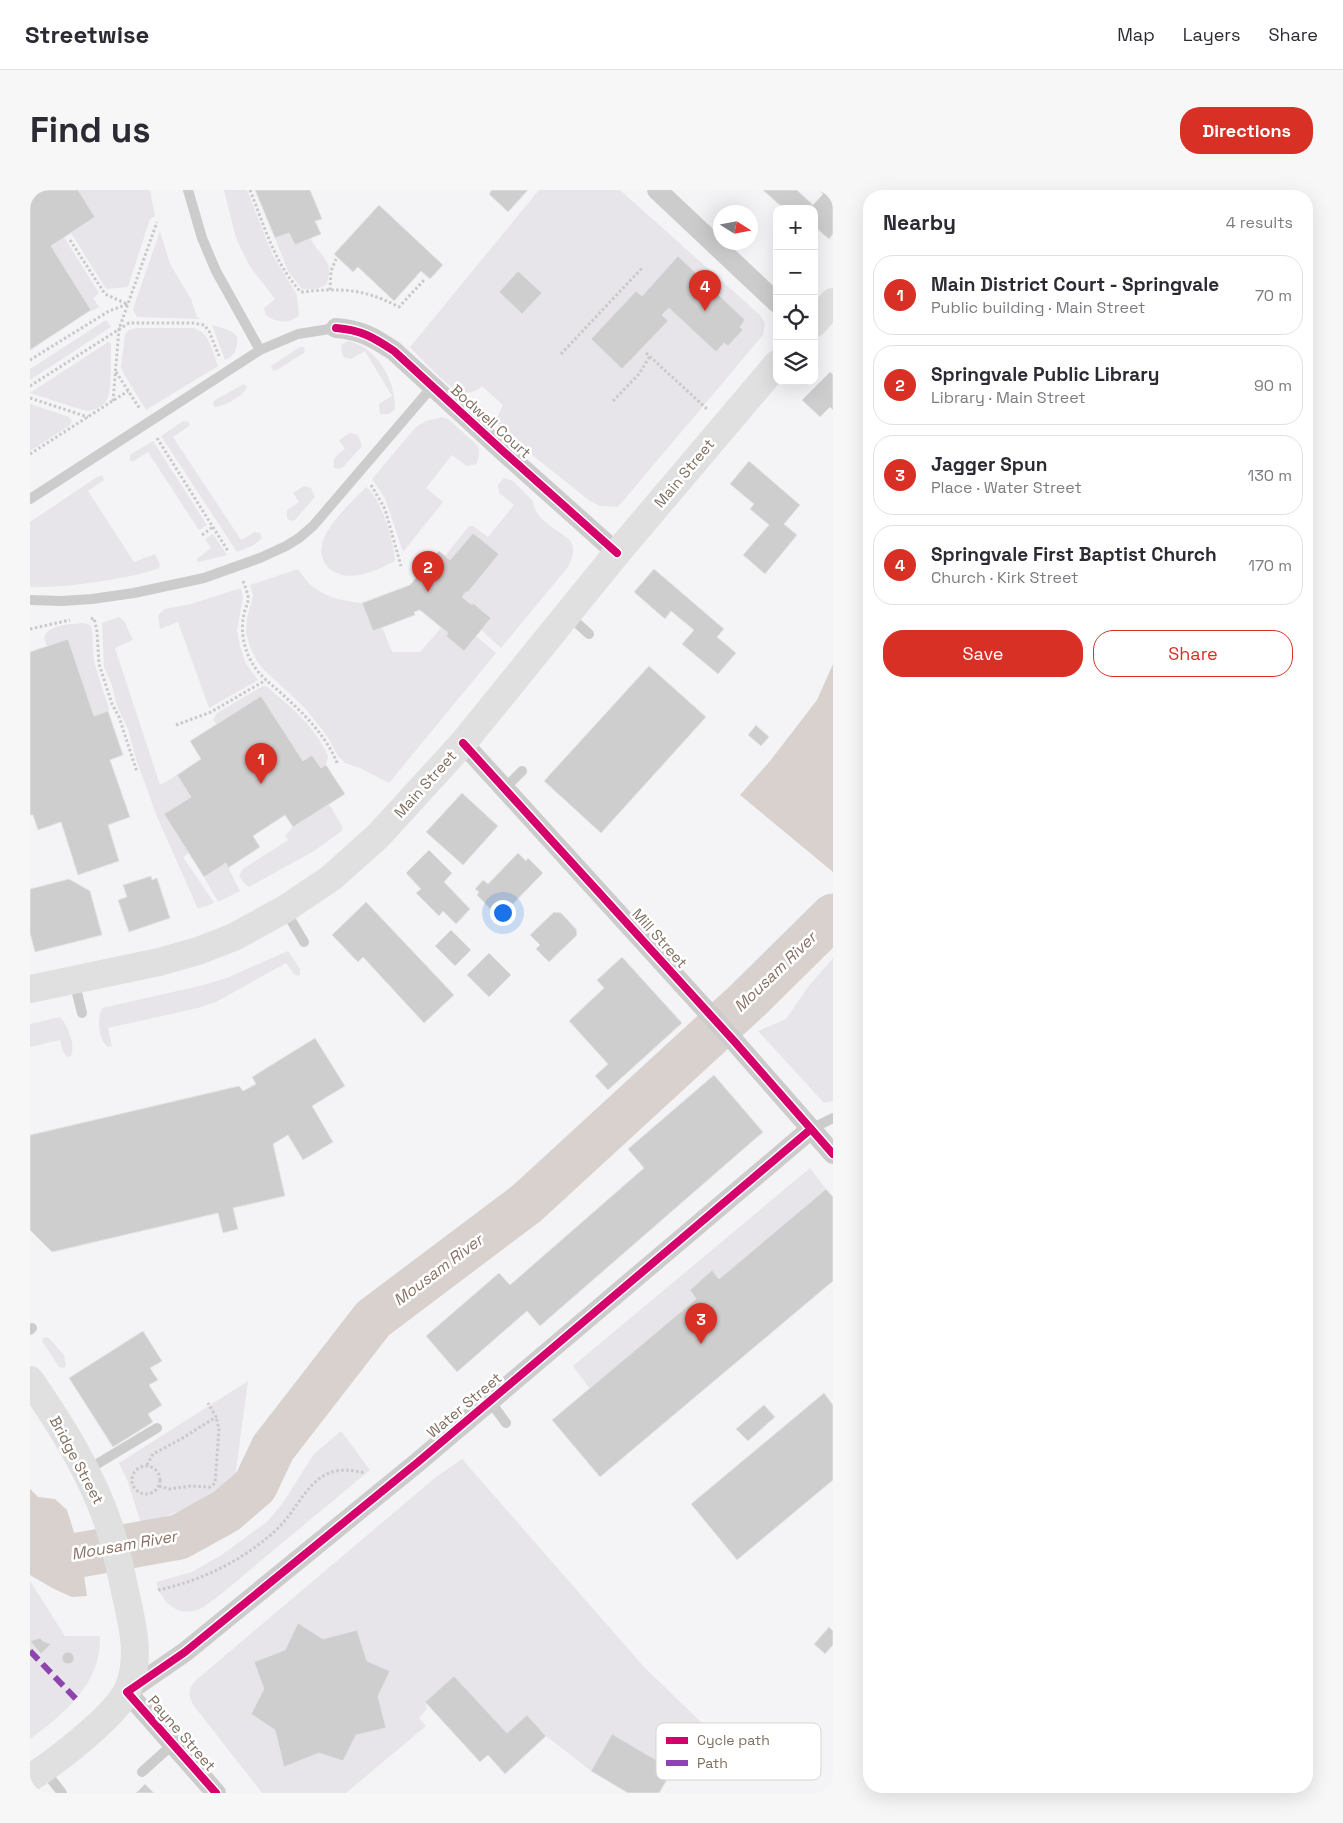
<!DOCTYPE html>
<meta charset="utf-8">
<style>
body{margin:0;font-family:"Space Grotesk",sans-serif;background:#f7f7f7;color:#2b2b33}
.controls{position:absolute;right:15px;top:15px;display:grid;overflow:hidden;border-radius:10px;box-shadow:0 5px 20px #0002}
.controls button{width:45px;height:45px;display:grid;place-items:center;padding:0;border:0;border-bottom:1px solid #e1e1e2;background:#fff;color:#2b2b33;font:25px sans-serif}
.compass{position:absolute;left:683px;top:15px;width:45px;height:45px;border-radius:50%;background:#fff;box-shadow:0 5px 20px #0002;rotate:101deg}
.you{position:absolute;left:472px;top:722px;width:18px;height:18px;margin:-12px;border:4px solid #fff;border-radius:50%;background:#1a73e8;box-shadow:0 0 0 8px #1a73e833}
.badge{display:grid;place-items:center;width:32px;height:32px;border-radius:50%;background:#d93025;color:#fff;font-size:16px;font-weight:700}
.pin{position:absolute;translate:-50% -41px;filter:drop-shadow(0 1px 2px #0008)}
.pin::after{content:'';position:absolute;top:26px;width:18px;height:15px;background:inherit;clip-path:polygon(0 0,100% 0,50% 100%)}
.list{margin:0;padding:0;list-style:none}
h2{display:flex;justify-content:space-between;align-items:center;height:65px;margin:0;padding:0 20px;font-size:21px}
h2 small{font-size:16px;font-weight:400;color:#7c7c81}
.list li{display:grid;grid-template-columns:32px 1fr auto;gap:15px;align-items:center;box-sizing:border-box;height:80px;margin:0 10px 10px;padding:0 10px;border:1px solid #e1e1e2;border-radius:20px}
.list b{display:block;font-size:19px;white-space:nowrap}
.list p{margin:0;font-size:16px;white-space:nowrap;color:#7c7c81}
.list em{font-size:16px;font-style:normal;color:#7c7c81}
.actions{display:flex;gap:10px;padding:15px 20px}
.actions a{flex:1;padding:11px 0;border:1px solid #d93025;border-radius:20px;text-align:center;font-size:18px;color:#d93025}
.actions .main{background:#d93025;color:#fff}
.icon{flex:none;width:28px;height:28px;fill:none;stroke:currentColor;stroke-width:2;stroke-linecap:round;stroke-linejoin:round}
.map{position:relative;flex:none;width:803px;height:1603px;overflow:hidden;border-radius:20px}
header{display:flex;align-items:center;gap:30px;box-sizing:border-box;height:70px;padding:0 25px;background:#fff;border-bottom:1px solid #e1e1e2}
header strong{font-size:24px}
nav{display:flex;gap:28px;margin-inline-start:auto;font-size:18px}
.intro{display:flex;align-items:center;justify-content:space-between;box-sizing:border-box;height:120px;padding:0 30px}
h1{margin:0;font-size:35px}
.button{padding:12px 22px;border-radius:20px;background:#d93025;color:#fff;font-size:18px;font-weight:700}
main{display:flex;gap:30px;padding:0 30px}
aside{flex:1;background:#fff;border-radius:20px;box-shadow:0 5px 20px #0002}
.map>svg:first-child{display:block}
</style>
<header>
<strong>Streetwise</strong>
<nav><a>Map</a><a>Layers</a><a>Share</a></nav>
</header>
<div class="intro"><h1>Find us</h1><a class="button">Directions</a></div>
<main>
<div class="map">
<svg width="803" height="1603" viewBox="0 0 803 1603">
<rect width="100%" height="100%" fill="#f4f4f6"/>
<g fill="#e7e4ea">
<polygon points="48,0 120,0 125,26 120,29 98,97 76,99 41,43 65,27"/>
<path d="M 194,0 L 217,0 L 242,64 L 267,105 L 269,126 C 259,133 247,134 236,125 L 234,118 L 245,109 L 219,75 L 206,48 Z"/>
<path d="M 509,0 L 590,0 L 730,125 L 735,133 L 733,145 L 588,317 L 570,316 L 560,311 L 470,239 C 466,229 468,224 473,215 L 452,196 C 446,202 439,204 430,202 C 420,199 388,166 380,157 Z"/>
<polygon points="130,41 140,74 161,109 167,127 172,129 107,127 103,119"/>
<path d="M 259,43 L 265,55 L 281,49 C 290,68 306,70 296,95 L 286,99 L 272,99 L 258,81 L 245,48 Z"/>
<polygon points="34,47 69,103 63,108 69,117 62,121 21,56"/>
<polygon points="76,130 81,137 0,190 0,179"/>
<path d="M 182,135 C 190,138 203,139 207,147 C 208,158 205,166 195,170 Z"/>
<path d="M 107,138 L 163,138 C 180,142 182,161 188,176 L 116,220 L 94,184 L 91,177 L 95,145 L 99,140 Z"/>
<path d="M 318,151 C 347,157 366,191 365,219 L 359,224 L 350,224 L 349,214 L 362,206 L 335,161 L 321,169 L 313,167 L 311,155 Z"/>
<path d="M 78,152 L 81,154 L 81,156 C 80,171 82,193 78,207 C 76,215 64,221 56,221 L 0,203 Z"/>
<polygon points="270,157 274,157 275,159 274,163 247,180 243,181 241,176"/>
<path d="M 214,194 L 217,197 C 213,206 194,217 184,217 L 183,213 L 185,210 Z"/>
<polygon points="0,214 39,227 42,231 40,235 0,261"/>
<path d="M 412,227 L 418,229 L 448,256 C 450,263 449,268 446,274 L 437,276 L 422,265 L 396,298 L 413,312 L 373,362 L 355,308 L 342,289 L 386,237 L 396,231 Z"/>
<polygon points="153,231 159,232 159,236 143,247 211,350 225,342 230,343 232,348 224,355 207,362 131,246"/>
<path d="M 320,243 L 328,245 L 332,256 L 313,277 L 309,279 L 304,278 C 302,267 307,265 315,259 L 309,250 Z"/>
<polygon points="123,251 177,335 169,340 118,262 102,272 100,270 100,265 103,263"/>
<path d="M 72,285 L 74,290 L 58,301 L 104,372 L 125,364 L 130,375 L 129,378 C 110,387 19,401 0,396 L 0,332 L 67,287 Z"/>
<path d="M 474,288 L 483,291 L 503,311 C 504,329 526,339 539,349 C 546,358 543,368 538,377 L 471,458 L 451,440 L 461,428 L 443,413 L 442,415 L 432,407 L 436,402 L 438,402 L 469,364 L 443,343 L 420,370 L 415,366 L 439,336 L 443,336 L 458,347 L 484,315 L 469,303 L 468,295 Z"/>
<polygon points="274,296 281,298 285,307 265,330 260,331 257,328 257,320 269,312 263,303"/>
<path d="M 336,297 C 351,307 364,352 365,371 C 345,381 320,394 300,379 C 293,374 290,364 292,355 C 295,336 323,311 336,297 Z"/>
<polygon points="183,344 197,365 168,372 167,369 181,358 175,349"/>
<path d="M 268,379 C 271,383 274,388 278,392 C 292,407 312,411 332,413 L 343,441 L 352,437 L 362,462 L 390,462 L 411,438 L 418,443 L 416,446 L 434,461 L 446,446 L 466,463 L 359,593 L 330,578 L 315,573 L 308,566 L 297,546 L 274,517 L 232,478 L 227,471 L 220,457 L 216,443 L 217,428 L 223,406 L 220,395 Z"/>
<polygon points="211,398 213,407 207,440 210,456 216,474 228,490 179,518 148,432 130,439 128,426 134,419 161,414"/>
<polygon points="89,427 94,431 103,450 85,458 130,595 147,585 161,607 134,624 159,663 153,667 184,713 168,719 128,629 106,569 98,539 87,516 82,495 74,477 72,433"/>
<path d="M 53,433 L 60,435 L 62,439 L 64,472 L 79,519 L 78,521 L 64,526 L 38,449 L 17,456 L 14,447 C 21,433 40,435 53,433 Z"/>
<path d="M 233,496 C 239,497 242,501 246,505 C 267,521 287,541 298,566 L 296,575 L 291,578 L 282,565 L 273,571 L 231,506 L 187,534 L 183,530 L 187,523 Z"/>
<polygon points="299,614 312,636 313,640 284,661 219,697 215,694 209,686 213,679 258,650 255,646 263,637"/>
<polygon points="196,673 210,701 188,712 174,687"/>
<path d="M 258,761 L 270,779 L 270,785 L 268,786 L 264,784 L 256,773 L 186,812 L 168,818 L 78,838 L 82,856 L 78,857 C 68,850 67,829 72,818 L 174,795 L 199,787 Z"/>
<polygon points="803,768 803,911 794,913 728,841 756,829 778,797"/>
<path d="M 30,827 C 38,836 46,855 41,866 L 37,867 L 33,861 L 30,850 L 0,857 L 0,834 Z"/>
<polygon points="780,978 796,999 689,1089 682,1080 661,1100 666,1109 560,1199 543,1176"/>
<polygon points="18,1147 34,1165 36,1175 34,1178 29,1177 12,1151 13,1148"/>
<polygon points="218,1191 205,1288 178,1308 112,1337 98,1292 89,1273"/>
<path d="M 311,1241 L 340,1280 L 185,1409 C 178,1413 171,1420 164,1421 C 144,1425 130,1409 126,1392 L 162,1382 L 193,1364 L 238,1331 L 254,1311 L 284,1264 Z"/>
<path d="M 432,1269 L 615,1478 L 673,1534 L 643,1580 L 582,1545 L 561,1581 L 516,1546 L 497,1525 L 477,1543 L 424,1486 L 395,1512 L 397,1519 L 389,1528 L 396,1536 L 316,1603 L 232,1603 L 164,1516 C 158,1506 158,1500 165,1491 L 406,1287 Z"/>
<path d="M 0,1391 L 35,1446 L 70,1446 C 72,1493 34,1524 0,1549 Z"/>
</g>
<g fill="#d8d1cd">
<polygon points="803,474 803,682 710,605 740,571 787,510"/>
<polygon points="0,1299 8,1307 25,1309 37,1320 51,1365 57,1406 42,1407 24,1399 0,1385"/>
</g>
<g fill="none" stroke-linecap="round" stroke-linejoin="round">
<polyline stroke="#d8d1cd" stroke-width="45" points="0,1360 38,1367 149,1347 196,1321 225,1296 243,1258 343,1129 497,1013 718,810 803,726"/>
</g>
<g fill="#cfcece" stroke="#e4e4e5">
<polygon points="0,0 48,0 65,27 21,56 61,120 0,160"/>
<polygon points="225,0 280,0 292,29 285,31 291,44 265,55 259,43 245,48"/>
<polygon points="462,0 498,0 478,22 459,4"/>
<polygon points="733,0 767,0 783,15 793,4 789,0 803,0 803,44 799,49 784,36 784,19 754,19"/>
<polygon points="349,15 413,75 400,89 391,81 364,111 328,77 323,82 304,64"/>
<polygon points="648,66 715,130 710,137 713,140 698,156 694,153 686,162 639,118 632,125 638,131 592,179 561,149 606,101 612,106"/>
<polygon points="488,81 512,103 492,124 469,102"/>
<polygon points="800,182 803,185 803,220 800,217 790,227 772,210"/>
<polygon points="719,271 770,315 754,334 767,345 735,384 713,365 739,335 720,319 724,314 700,294"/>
<polygon points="443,343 469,364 438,402 436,402 432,407 442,415 443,413 461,428 434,461 416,446 418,443 390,420 384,422 385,425 343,441 332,413 380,395 409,361 420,370"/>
<polygon points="624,379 694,439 687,447 706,463 688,484 652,454 664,440 641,421 635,429 604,402"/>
<polygon points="38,449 64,526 78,521 93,565 80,570 100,627 78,635 89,671 48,685 31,632 8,640 3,625 0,625 0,462"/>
<polygon points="619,476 676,527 571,643 514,591"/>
<polygon points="231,506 273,571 282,565 291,578 296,575 315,604 263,637 255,625 223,646 230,657 198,678 196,673 174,687 134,624 161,607 147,585 171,569 160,551"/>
<polygon points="726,535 739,547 731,556 718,545"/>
<polygon points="432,603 468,636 433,675 396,642"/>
<polygon points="399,660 422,683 414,692 440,719 426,734 413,721 409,726 386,703 391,699 376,683"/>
<polygon points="488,663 496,671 498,668 513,683 469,728 447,705 449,702 445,699 453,690 458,694"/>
<polygon points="121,686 122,690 127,688 140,728 99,742 88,710 97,707 93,695"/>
<polygon points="39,689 60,701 72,745 5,762 0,743 0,699"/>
<polygon points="336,712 424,805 394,833 333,767 328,772 302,745"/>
<polygon points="524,722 531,723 546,739 547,745 519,772 506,759 510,755 500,745"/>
<polygon points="421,740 441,760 425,776 405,756"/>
<polygon points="459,763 481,785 459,807 437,785"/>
<polygon points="592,767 652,833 578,900 565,886 578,874 539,831 574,798 567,790"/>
<polygon points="285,848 315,896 282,916 303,952 273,970 258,945 243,954 255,1006 203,1018 208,1039 193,1043 188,1023 22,1062 0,1040 0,945 209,896 213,901 226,894 222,887"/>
<polygon points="684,885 733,942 510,1136 497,1121 427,1182 396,1146 469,1083 480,1095 614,978 598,959"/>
<polygon points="796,999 803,1007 803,1091 570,1287 522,1230 666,1109 660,1100 682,1080 689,1089"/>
<polygon points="113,1141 132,1171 120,1178 128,1190 119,1195 132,1215 118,1224 123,1232 83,1257 39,1188"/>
<polygon points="794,1203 803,1215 803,1290 707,1370 661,1314"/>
<polygon points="734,1215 745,1227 718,1251 706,1239"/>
<polygon points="268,1433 293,1449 327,1440 337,1471 360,1481 348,1506 356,1538 326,1545 313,1571 289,1563 254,1577 245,1540 221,1524 234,1499 224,1472 255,1460"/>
<polygon points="799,1437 803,1441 803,1455 795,1464 784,1454"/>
<polygon points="10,1448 13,1451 21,1454 11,1464 0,1451"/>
<circle cx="38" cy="1468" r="6"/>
<polygon points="424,1486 477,1543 497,1525 516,1546 475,1584 458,1565 450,1572 395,1512"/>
<polygon points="582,1544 643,1580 629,1603 598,1603 561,1581"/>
<polygon points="115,1594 124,1603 106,1603"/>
</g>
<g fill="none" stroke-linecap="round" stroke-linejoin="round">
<g stroke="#cac9c8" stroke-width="3" stroke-dasharray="2.5 2.5" stroke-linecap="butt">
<path d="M 220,0 C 234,35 245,75 271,102 C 310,98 333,98 369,117 L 394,90"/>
<polyline points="40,50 75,104 97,114"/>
<polyline points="300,100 301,81 306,69"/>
<polyline points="616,163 677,219"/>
<polyline points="531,164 613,77"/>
<polyline points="0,170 79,121 98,114"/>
<polyline points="86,182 110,219"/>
<polyline points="0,196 99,133 163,133 174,135 179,141 189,166"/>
<polyline points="0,208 58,227"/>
<polyline points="83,211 89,139 127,32"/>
<polyline points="583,211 609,184 620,166"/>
<polyline points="127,248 198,361"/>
<polyline points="0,264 98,201"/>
<polyline points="341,295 355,319 371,376"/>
<polyline points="172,345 183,337"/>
<path d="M 213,391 C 215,396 217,401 218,406 C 219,413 215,418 214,424 C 210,441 214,461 224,476 C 231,487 241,494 251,503 C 274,524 296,545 308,575"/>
<polyline points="61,429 64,428 67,441 69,474 82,514 89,527 107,582"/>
<polyline points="0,439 40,430"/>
<polyline points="146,535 181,522 236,490"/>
<polyline points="117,1275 123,1264 151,1249 186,1227 178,1213"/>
<circle cx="116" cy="1290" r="14"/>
<polyline points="129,1296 139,1299 161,1296 180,1297 185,1293 189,1239 186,1227"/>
<path d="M 128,1400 C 166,1392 201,1376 232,1352 C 241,1345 250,1337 257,1328 C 270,1312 283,1285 306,1281 C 316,1279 326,1281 336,1283"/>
</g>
<g stroke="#cdcccc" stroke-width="10">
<polyline points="158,0 172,48 186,81 230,160 268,144 306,138"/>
<polyline points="0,309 230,160"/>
<polyline points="0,410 32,411 62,409 104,403 174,388 230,368 256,356 269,348 283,336 402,197"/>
<polyline points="538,425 559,444"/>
<polyline points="474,599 492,581"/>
<polyline points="255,720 274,752"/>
<polyline points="44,791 52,823"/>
<polyline points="781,939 803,928"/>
<polyline points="0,1140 2,1138"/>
<polyline points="460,1211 476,1233"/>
<polyline points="57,1280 127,1238"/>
<polyline points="14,1580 32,1603"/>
<polyline points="112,1582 143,1554"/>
</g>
<g stroke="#cdcccc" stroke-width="20">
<polyline points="627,0 747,113"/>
<path d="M 306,138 C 331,140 343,147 364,161 L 475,263 L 587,363"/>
<polyline points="433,553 704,851 803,964"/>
<polyline points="186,1603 97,1502 155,1462 388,1272 781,939"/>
</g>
<g stroke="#e0e0e0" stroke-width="28">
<polyline points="784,133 803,112"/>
<polyline points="0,799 129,772 168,761 204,747 255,719 301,688 348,646 433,553 587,363 747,174"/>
<path d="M 0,1190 C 31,1235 60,1281 78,1333 C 86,1356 91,1382 96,1406 C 103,1437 111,1469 98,1499 C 86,1526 25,1572 0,1588"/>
</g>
<polyline stroke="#8e44ad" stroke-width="6" stroke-dasharray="12 6" stroke-linecap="butt" points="0,1461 46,1509"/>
<defs>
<g id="cycleway">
<path d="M 306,138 C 331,140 343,147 364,161 L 475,263 L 587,363"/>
<polyline points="433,553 704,851 803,964"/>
<polyline points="186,1603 97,1502 155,1462 388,1272 781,939"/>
</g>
</defs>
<use href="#cycleway" stroke="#fff" stroke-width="11"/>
<use href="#cycleway" stroke="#d6006c" stroke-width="8"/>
</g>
<g text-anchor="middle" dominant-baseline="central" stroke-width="5" stroke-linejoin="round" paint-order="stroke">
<g font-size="15" fill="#7f6f60" stroke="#fff">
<text transform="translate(461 231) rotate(42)">Bodwell Court</text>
<text transform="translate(654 283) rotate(-50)">Main Street</text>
<text transform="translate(395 594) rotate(-48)">Main Street</text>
<text transform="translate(630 748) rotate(48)">Mill Street</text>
<text transform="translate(434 1215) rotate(-40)">Water Street</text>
<text transform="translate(47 1270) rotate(62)">Bridge Street</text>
<text transform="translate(152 1543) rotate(49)">Payne Street</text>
</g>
<g font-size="16" font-style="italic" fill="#897064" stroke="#fff">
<text transform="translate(745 782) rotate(-44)">Mousam River</text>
<text transform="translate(408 1080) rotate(-37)">Mousam River</text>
<text transform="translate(94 1355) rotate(-10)">Mousam River</text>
</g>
</g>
<rect x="626" y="1533" width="165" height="57" rx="8" fill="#fff" stroke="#d9d4cf" stroke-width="1"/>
<rect x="636" y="1547" width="22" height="7" fill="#d6006c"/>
<rect x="636" y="1570" width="22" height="6" fill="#8e44ad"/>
<g font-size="14" fill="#7f6f60">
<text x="667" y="1555">Cycle path</text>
<text x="667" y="1578">Path</text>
</g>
</svg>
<div class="controls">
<button>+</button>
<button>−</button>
<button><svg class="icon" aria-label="locate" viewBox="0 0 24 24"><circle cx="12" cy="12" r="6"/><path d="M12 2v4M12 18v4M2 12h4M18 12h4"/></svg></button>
<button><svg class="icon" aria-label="layers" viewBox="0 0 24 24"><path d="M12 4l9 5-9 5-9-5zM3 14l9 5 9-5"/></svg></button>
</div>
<svg class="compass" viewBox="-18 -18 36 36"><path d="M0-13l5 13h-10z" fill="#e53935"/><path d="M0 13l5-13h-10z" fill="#7c7c81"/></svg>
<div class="you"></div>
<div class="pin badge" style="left:231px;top:594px">1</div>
<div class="pin badge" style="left:398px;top:402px">2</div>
<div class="pin badge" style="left:671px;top:1154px">3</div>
<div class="pin badge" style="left:675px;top:121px">4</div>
</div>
<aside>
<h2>Nearby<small>4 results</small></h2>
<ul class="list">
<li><span class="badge">1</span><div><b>Main District Court - Springvale</b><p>Public building · Main Street</p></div><em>70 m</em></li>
<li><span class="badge">2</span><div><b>Springvale Public Library</b><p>Library · Main Street</p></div><em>90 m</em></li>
<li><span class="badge">3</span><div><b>Jagger Spun</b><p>Place · Water Street</p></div><em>130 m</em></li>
<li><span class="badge">4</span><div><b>Springvale First Baptist Church</b><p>Church · Kirk Street</p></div><em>170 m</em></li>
</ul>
<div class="actions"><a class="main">Save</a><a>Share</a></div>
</aside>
</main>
